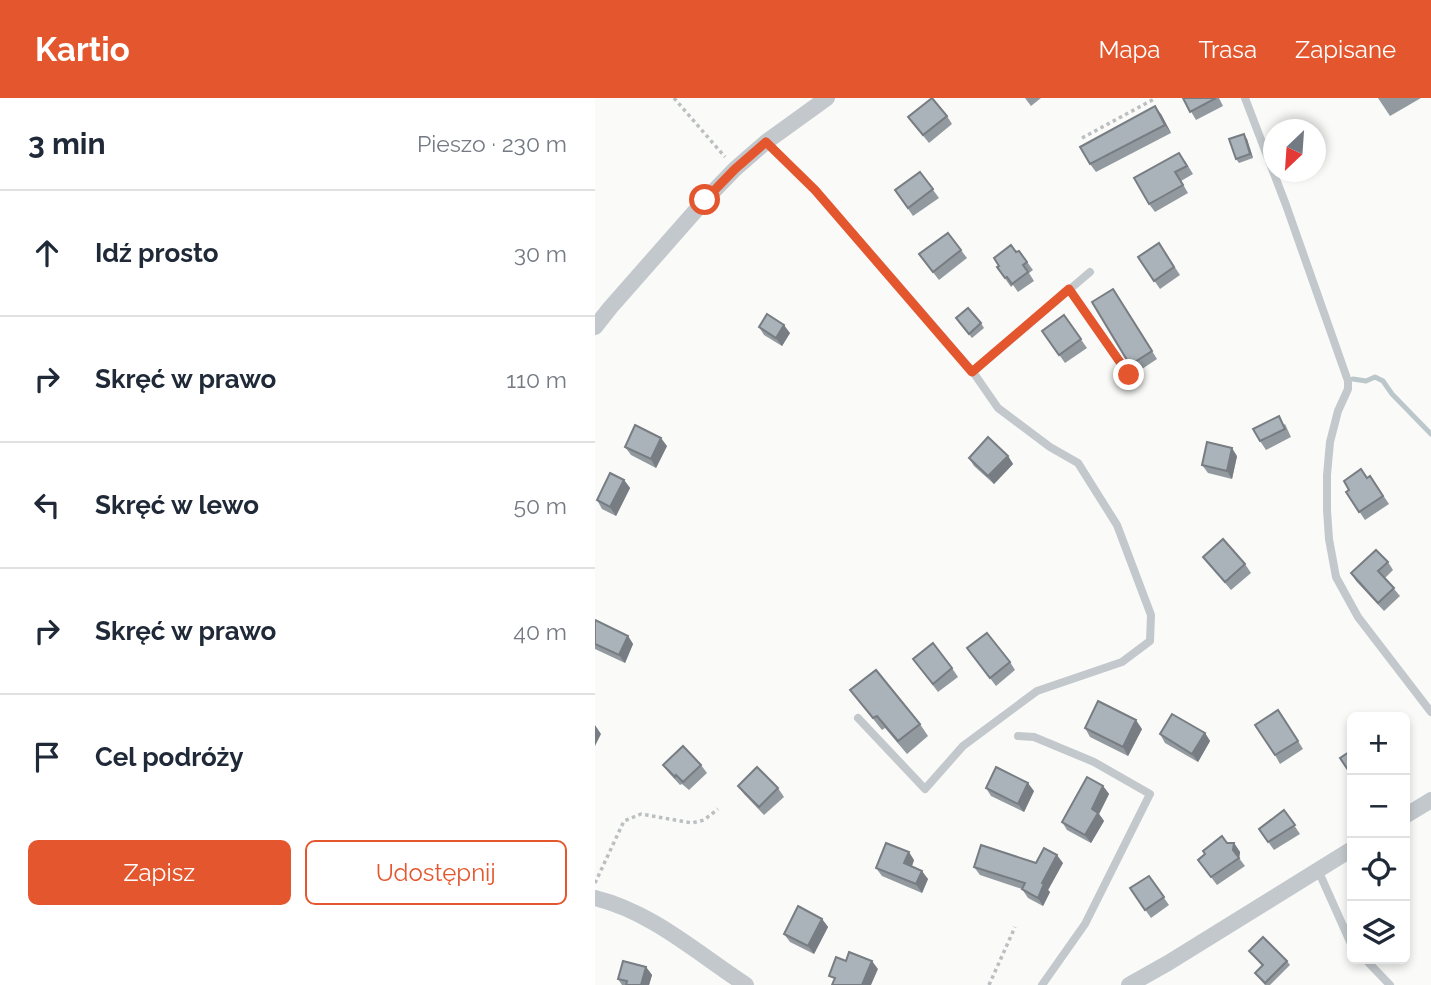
<!DOCTYPE html>
<html lang="pl">
<meta charset="utf-8">
<style>
body{margin:0;font-family:Raleway,sans-serif;background:#f6f6f7;color:#1f2937}
.controls{position:absolute;right:21px;bottom:21px;display:grid;overflow:hidden;border-radius:10px;box-shadow:0 4px 10px #0003}
.controls button{width:63px;height:63px;display:grid;place-items:center;padding:0;border:0;border-bottom:2px solid #e0e1e3;background:#fff;color:#1f2937;font:35px sans-serif}
.compass{position:absolute;left:668px;top:21px;width:63px;height:63px;border-radius:50%;background:#fff;box-shadow:0 4px 10px #0003;rotate:205deg}
.stop{position:absolute;width:21px;height:21px;margin:-16px;border:5px solid #e4572e;border-radius:50%;background:#fff}
.stop.end{background:#e4572e;border-color:#fff;box-shadow:0 2px 7px #0008}
.list{margin:0;padding:0;list-style:none}
h2{display:flex;justify-content:space-between;align-items:center;height:91px;margin:0;padding:0 28px;font-size:30px}
h2 small{font-size:23px;font-weight:400;color:#747a83}
.list li{display:grid;grid-template-columns:46px 1fr auto;gap:21px;align-items:center;box-sizing:border-box;height:126px;padding:0 28px;border-top:2px solid #e0e1e3}
.list b{display:block;font-size:26px;white-space:nowrap}
.list em{font-size:23px;font-style:normal;color:#747a83}
.actions{display:flex;gap:14px;padding:21px 28px}
.actions a{flex:1;padding:16px 0;border:2px solid #e4572e;border-radius:10px;text-align:center;font-size:24px;color:#e4572e}
.actions .main{background:#e4572e;color:#fff}
.icon{flex:none;width:38px;height:38px;fill:none;stroke:currentColor;stroke-width:2;stroke-linecap:round;stroke-linejoin:round}
.map{position:relative;flex:none;width:836px;height:887px;overflow:hidden}
header{display:flex;align-items:center;gap:42px;box-sizing:border-box;height:98px;padding:0 35px;background:#e4572e;color:#fff}
header strong{font-size:33px}
nav{display:flex;gap:38px;margin-inline-start:auto;font-size:24px}
main{display:flex}
aside{flex:1;background:#fff}
.map>svg:first-child{display:block}
</style>
<header>
<strong>Kartio</strong>
<nav><a>Mapa</a><a>Trasa</a><a>Zapisane</a></nav>
</header>
<main>
<aside>
<h2>3 min<small>Pieszo · 230 m</small></h2>
<ul class="list">
<li><svg class="icon" aria-label="ahead" viewBox="0 0 24 24"><path d="M12 20V5M6 11l6-6 6 6"/></svg><div><b>Idź prosto</b></div><em>30 m</em></li>
<li><svg class="icon" aria-label="right" viewBox="0 0 24 24"><path d="M7 20v-9h11M14 6l5 5-5 5"/></svg><div><b>Skręć w prawo</b></div><em>110 m</em></li>
<li><svg class="icon" aria-label="left" viewBox="0 0 24 24"><path d="M17 20v-9H6M10 6l-5 5 5 5"/></svg><div><b>Skręć w lewo</b></div><em>50 m</em></li>
<li><svg class="icon" aria-label="right" viewBox="0 0 24 24"><path d="M7 20v-9h11M14 6l5 5-5 5"/></svg><div><b>Skręć w prawo</b></div><em>40 m</em></li>
<li><svg class="icon" aria-label="arrive" viewBox="0 0 24 24"><path d="M6 21V4h12l-3 4 3 4H6"/></svg><div><b>Cel podróży</b></div></li>
</ul>
<div class="actions"><a class="main">Zapisz</a><a>Udostępnij</a></div>
</aside>
<div class="map">
<svg width="836" height="887" viewBox="0 0 836 887">
<rect width="100%" height="100%" fill="#fafaf8"/>
<g fill="none" stroke-linecap="round" stroke-linejoin="round">
<polyline stroke="#bbc7cb" stroke-width="5" points="758,281 771,283 780,279 788,283 797,296 836,336"/>
<g stroke="#bbbfc2" stroke-width="3.5" stroke-dasharray="3.5 3.5" stroke-linecap="butt">
<polyline points="79,0 130,59"/>
<polyline points="487,40 561,0"/>
<polyline points="0,785 29,723 46,716 97,725 109,722 123,711"/>
<polyline points="394,887 420,829"/>
</g>
<g stroke="#c3c8cc" stroke-width="8">
<polyline points="650,0 691,107 753,283 753,291 743,313 735,344 732,377 732,412 734,441 741,479 763,519 836,614"/>
<polyline points="171,44 220,92 302,186 378,274 403,310 455,349 483,365 522,427 556,517 555,543 527,564 442,593 368,648 330,691 263,620"/>
<polyline points="474,191 534,277"/>
<polyline points="378,274 495,174"/>
<polyline points="423,638 439,639 499,664 555,696 490,826 447,887"/>
<polyline points="723,772 757,848"/>
<polyline points="770,861 795,887"/>
</g>
<g stroke="#c3c8cc" stroke-width="16">
<polyline points="0,229 15,210 110,102 140,71 171,44 232,0"/>
<polyline points="810,718 836,702"/>
<path d="M 0,800 C 57,814 102,855 151,887"/>
<polyline points="534,887 573,865 757,751"/>
</g>
</g>
<g fill="#929a9f">
<polygon points="430,0 446,0 436,8"/>
<polygon points="588,0 624,0 628,8 601,22"/>
<polygon points="783,0 826,0 795,18"/>
<polygon points="566,16 576,35 501,74 495,66"/>
<polygon points="352,18 357,26 334,45 313,19"/>
<polygon points="652,41 658,60 644,65 641,61"/>
<polygon points="590,63 598,76 586,83 593,95 560,114 554,106"/>
<polygon points="325,74 344,100 318,118 300,92"/>
<polygon points="353,135 372,160 344,182 324,156"/>
<polygon points="564,145 585,177 565,191 543,159"/>
<polygon points="424,153 438,172 434,175 439,183 423,194 418,187 416,189 402,169"/>
<polygon points="518,191 562,261 541,275 535,267"/>
<polygon points="469,217 492,250 470,265 447,233"/>
<polygon points="364,224 386,225 389,230 377,240"/>
<polygon points="164,229 195,235 187,248 169,237"/>
<polygon points="690,326 696,339 671,352 665,343"/>
<polygon points="72,348 61,370 36,357 30,349"/>
<polygon points="413,358 418,366 399,386 379,368 374,360"/>
<polygon points="642,358 637,381 613,375 607,367"/>
<polygon points="775,378 794,406 770,422 751,394"/>
<polygon points="29,382 35,390 21,418 7,411 2,402"/>
<polygon points="608,459 650,466 656,475 636,492"/>
<polygon points="793,464 798,472 790,480 805,498 789,513 761,483 756,475"/>
<polygon points="0,522 33,538 38,546 30,565 0,551"/>
<polygon points="372,550 415,564 420,572 401,588"/>
<polygon points="318,561 357,570 363,579 343,594"/>
<polygon points="255,592 325,626 333,638 312,656 290,630 287,632"/>
<polygon points="689,620 708,651 685,666 680,657"/>
<polygon points="490,630 547,631 533,658 495,639"/>
<polygon points="610,635 615,643 603,664 570,645 565,636"/>
<polygon points="68,667 106,667 112,675 94,692 87,686 85,687 74,675"/>
<polygon points="143,688 183,690 189,699 169,717 149,696"/>
<polygon points="508,688 514,696 504,716 509,723 496,745 472,732 467,724"/>
<polygon points="391,690 439,693 429,714 396,698"/>
<polygon points="689,712 705,736 679,752 664,731"/>
<polygon points="632,745 639,745 645,754 644,760 650,768 622,787 603,762"/>
<polygon points="319,762 317,768 333,781 327,795 287,778 281,770"/>
<polygon points="441,765 468,765 453,792 455,794 448,808 433,800 427,791 385,777 379,769"/>
<polygon points="554,778 574,807 556,820 535,790"/>
<polygon points="227,821 233,829 219,856 195,844 189,836"/>
<polygon points="654,853 692,863 695,867 675,887 670,887 660,875 667,868"/>
<polygon points="51,869 57,877 54,887 27,887 23,881"/>
</g>
<g fill="#777d82">
<polygon points="560,8 566,16 576,35 570,27"/>
<polygon points="649,36 652,41 658,60 655,56"/>
<polygon points="189,227 195,235 187,248 181,240"/>
<polygon points="66,340 72,348 61,370 56,361"/>
<polygon points="637,350 642,358 637,381 632,373"/>
<polygon points="413,358 418,366 399,386 393,378"/>
<polygon points="29,382 35,390 21,418 15,409"/>
<polygon points="33,538 38,546 30,565 24,557"/>
<polygon points="541,622 547,631 533,658 528,649"/>
<polygon points="0,627 6,636 0,648"/>
<polygon points="610,635 615,643 603,664 597,656"/>
<polygon points="433,685 439,693 429,714 423,706"/>
<polygon points="508,688 514,696 504,716 509,723 496,745 490,737 497,711"/>
<polygon points="639,745 645,754 644,761 638,752"/>
<polygon points="314,754 319,762 315,773 309,765"/>
<polygon points="462,757 468,765 453,792 455,794 448,808 443,800 447,785"/>
<polygon points="327,773 333,781 327,795 321,786"/>
<polygon points="227,821 233,829 219,856 213,848"/>
<polygon points="277,863 283,871 276,887 267,887"/>
<polygon points="51,869 57,877 54,887 46,887"/>
</g>
<g fill="#aab3b9" stroke="#777d82" stroke-width="2">
<polygon points="337,0 352,18 328,37 313,19"/>
<polygon points="588,0 621,0 595,14"/>
<polygon points="560,8 570,27 495,66 485,49"/>
<polygon points="649,36 655,56 641,61 634,41"/>
<polygon points="584,55 592,68 580,74 588,87 554,106 539,80"/>
<polygon points="325,74 338,91 313,110 300,92"/>
<polygon points="353,135 366,152 338,174 324,156"/>
<polygon points="564,145 579,169 559,183 543,159"/>
<polygon points="416,147 421,154 424,153 432,164 428,167 433,174 417,186 412,179 410,180 402,169 404,168 399,160"/>
<polygon points="518,191 557,253 535,267 497,204"/>
<polygon points="373,210 386,225 374,236 361,220"/>
<polygon points="172,216 189,227 181,240 164,229"/>
<polygon points="469,217 486,241 464,257 447,233"/>
<polygon points="684,318 690,331 665,343 658,331"/>
<polygon points="40,327 66,340 56,361 30,349"/>
<polygon points="393,339 413,358 393,378 374,360"/>
<polygon points="612,344 637,350 632,373 607,367"/>
<polygon points="766,371 772,380 775,378 788,398 764,414 751,394 754,392 749,383"/>
<polygon points="15,375 29,382 15,409 2,402"/>
<polygon points="628,441 650,466 630,484 608,459"/>
<polygon points="781,452 793,464 783,473 799,490 783,505 756,475"/>
<polygon points="0,522 33,538 24,557 0,546"/>
<polygon points="392,535 415,564 395,580 372,550"/>
<polygon points="338,545 357,570 338,586 318,561"/>
<polygon points="281,572 325,626 303,643 282,618 278,620 255,592"/>
<polygon points="503,603 541,622 528,649 490,630"/>
<polygon points="683,612 703,643 680,657 660,627"/>
<polygon points="577,616 610,635 597,656 565,636"/>
<polygon points="88,648 106,667 88,684 81,677 80,679 68,667"/>
<polygon points="757,652 757,678 745,660"/>
<polygon points="162,669 183,690 164,709 143,688"/>
<polygon points="401,669 433,685 423,706 391,690"/>
<polygon points="492,679 508,688 497,711 503,715 490,737 467,724"/>
<polygon points="689,712 700,727 673,744 664,731"/>
<polygon points="627,738 632,745 639,745 638,752 644,760 616,779 603,762 610,756 608,753"/>
<polygon points="291,745 314,754 309,765 327,773 321,786 281,770"/>
<polygon points="386,747 441,765 449,750 462,757 447,785 449,786 443,800 427,791 430,785 379,769"/>
<polygon points="554,778 569,799 550,812 535,790"/>
<polygon points="203,808 227,821 213,848 189,836"/>
<polygon points="668,839 692,863 670,885 660,875 668,867 654,853"/>
<polygon points="254,854 277,863 267,887 237,887 240,880 234,878 241,859 251,863"/>
<polygon points="28,863 51,869 46,887 31,887 32,883 23,881"/>
</g>
<g fill="none" stroke-linecap="round" stroke-linejoin="round">
<polyline stroke="#e4572e" stroke-width="9" points="110,102 140,71 171,44 220,92 377,274 474,191 534,277"/>
</g>
</svg>
<div class="controls">
<button>+</button>
<button>−</button>
<button><svg class="icon" aria-label="locate" viewBox="0 0 24 24"><circle cx="12" cy="12" r="6"/><path d="M12 2v4M12 18v4M2 12h4M18 12h4"/></svg></button>
<button><svg class="icon" aria-label="layers" viewBox="0 0 24 24"><path d="M12 4l9 5-9 5-9-5zM3 14l9 5 9-5"/></svg></button>
</div>
<svg class="compass" viewBox="-18 -18 36 36"><path d="M0-13l5 13h-10z" fill="#e53935"/><path d="M0 13l5-13h-10z" fill="#747a83"/></svg>
<div class="stop" style="left:110px;top:102px"></div>
<div class="stop end" style="left:534px;top:277px"></div>
</div>
</main>
